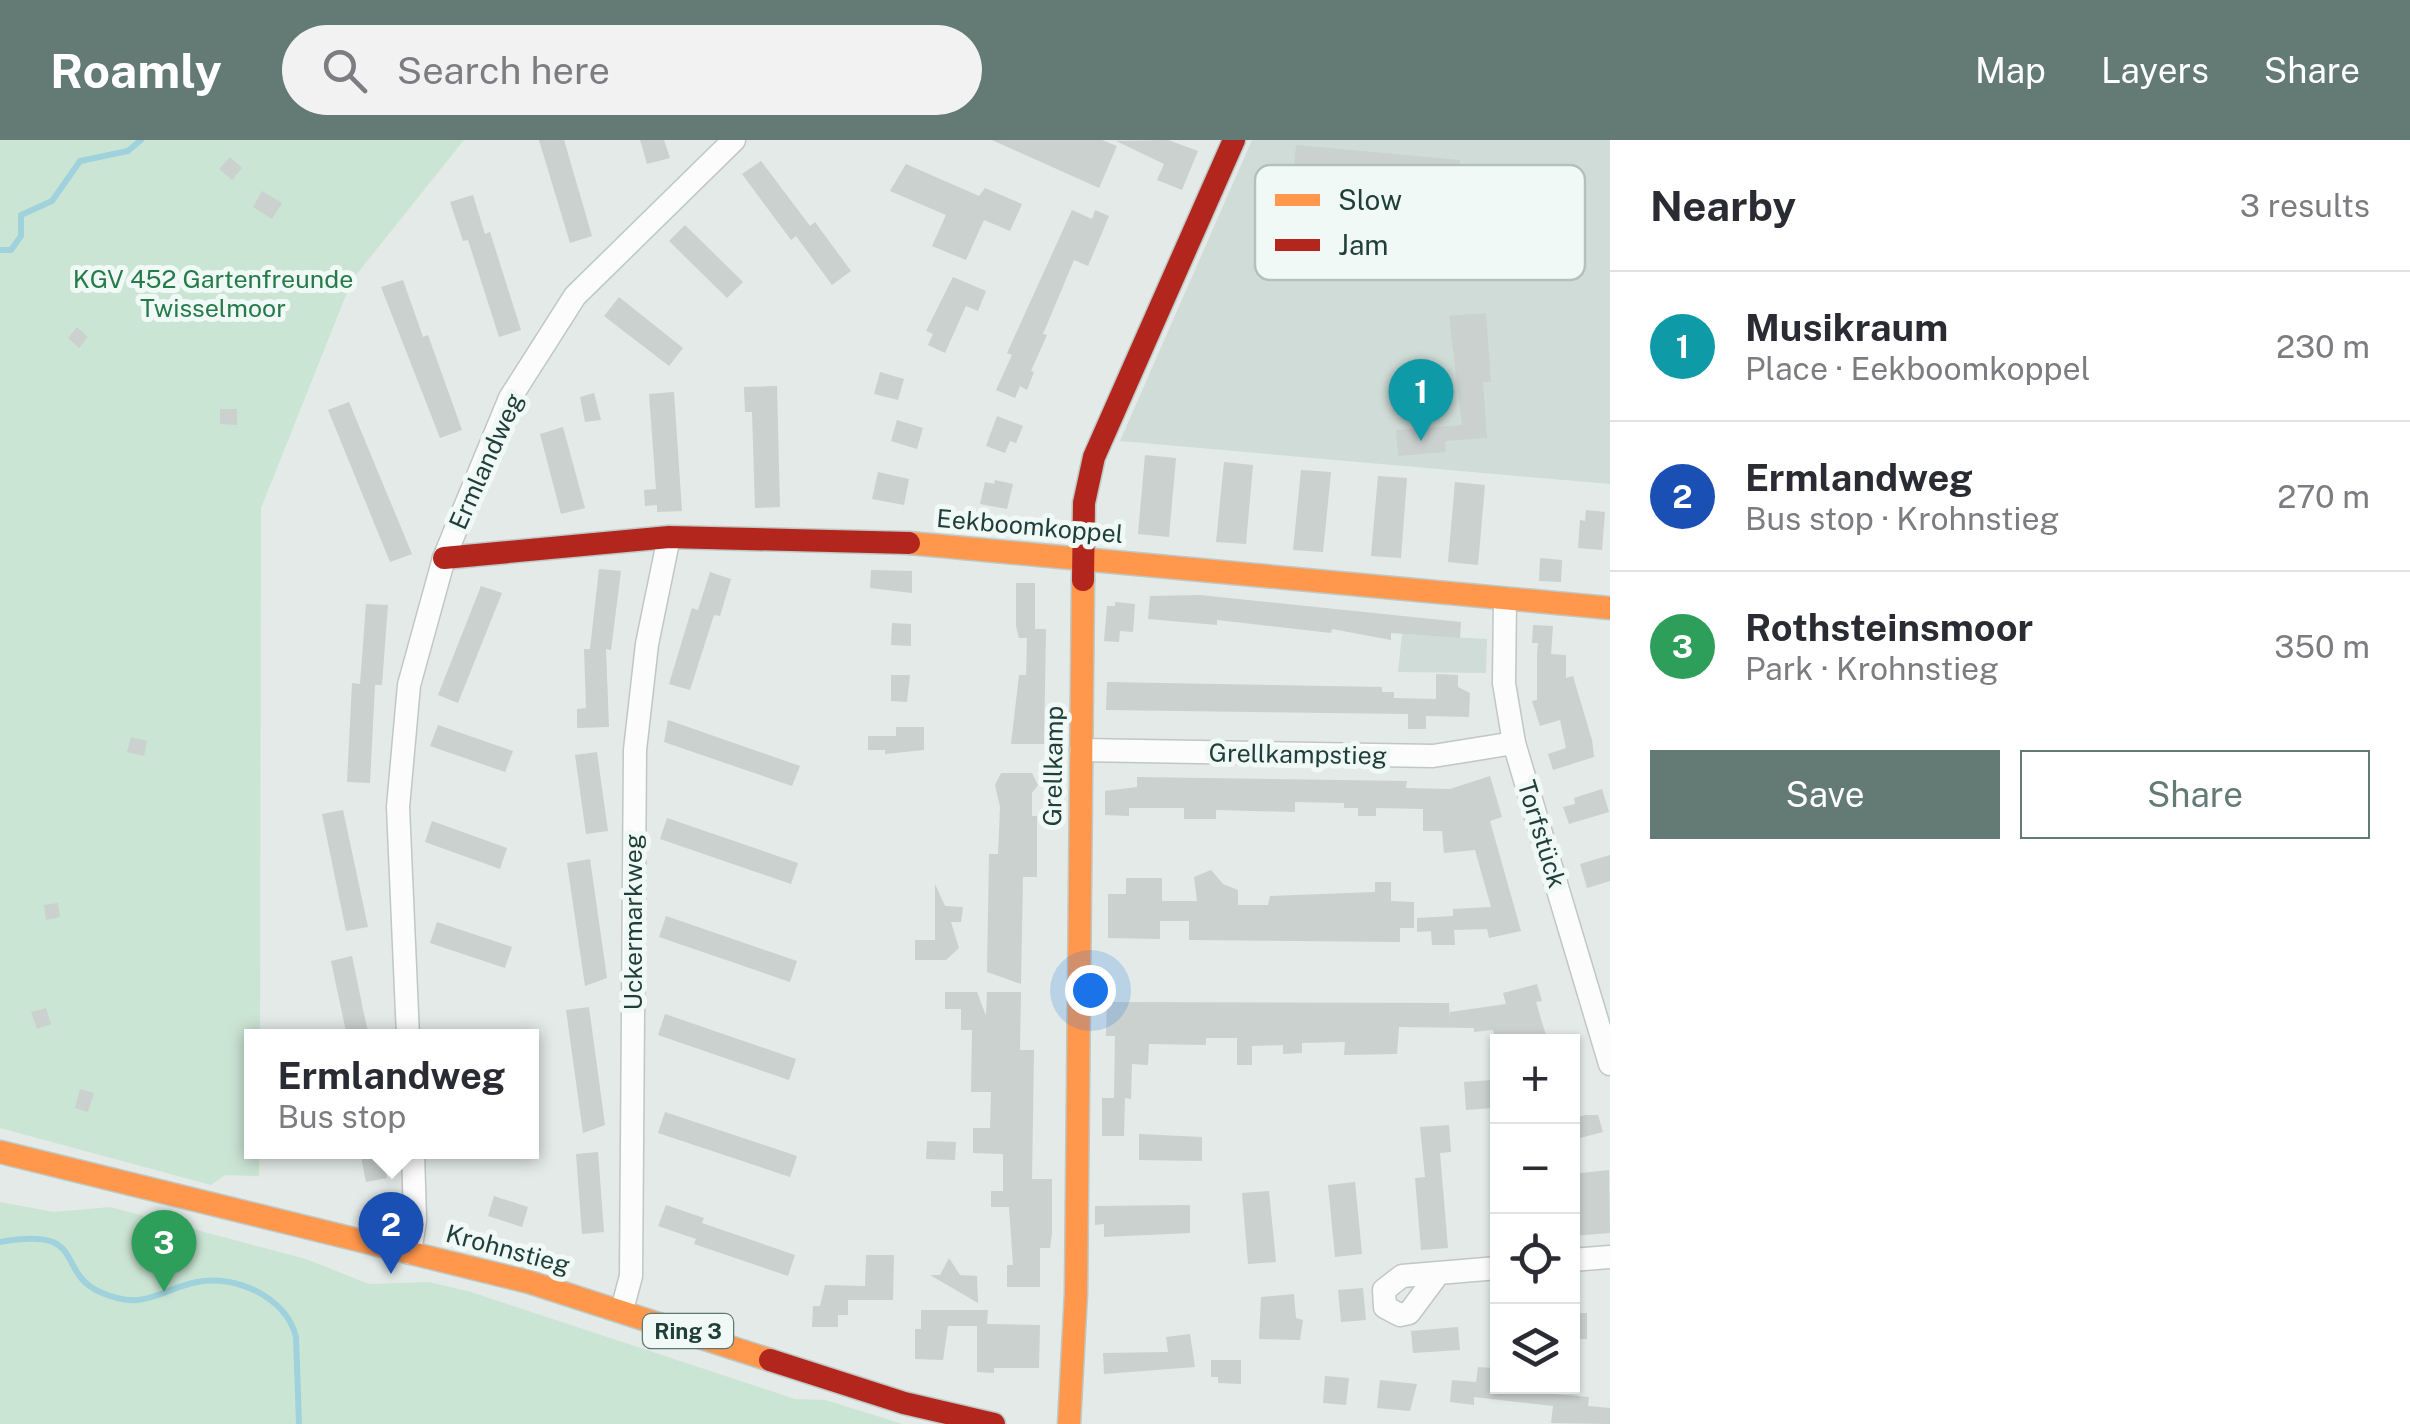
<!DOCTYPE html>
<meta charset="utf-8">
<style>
body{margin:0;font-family:"Public Sans",sans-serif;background:#f2f2f3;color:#2b2b33}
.controls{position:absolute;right:30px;bottom:30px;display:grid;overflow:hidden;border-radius:0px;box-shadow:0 2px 8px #0004}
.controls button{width:90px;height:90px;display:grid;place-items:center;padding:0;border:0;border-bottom:2px solid #e1e1e2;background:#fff;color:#2b2b33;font:50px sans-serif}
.you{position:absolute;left:1090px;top:850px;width:35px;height:35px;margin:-25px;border:8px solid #fff;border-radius:50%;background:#1a73e8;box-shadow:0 0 0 15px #1a73e833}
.badge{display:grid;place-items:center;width:65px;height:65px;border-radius:50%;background:#647b75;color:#fff;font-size:32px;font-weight:700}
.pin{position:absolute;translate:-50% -82px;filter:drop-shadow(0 2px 5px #0008)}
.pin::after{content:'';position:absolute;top:52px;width:35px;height:30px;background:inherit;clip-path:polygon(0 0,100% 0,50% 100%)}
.popup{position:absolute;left:244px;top:889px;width:295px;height:130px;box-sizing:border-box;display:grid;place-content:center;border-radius:0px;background:#fff;filter:drop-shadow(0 2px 8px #0005);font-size:32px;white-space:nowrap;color:#7c7c81}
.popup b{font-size:38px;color:#2b2b33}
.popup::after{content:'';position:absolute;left:50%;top:100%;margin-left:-20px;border:20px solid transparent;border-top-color:#fff}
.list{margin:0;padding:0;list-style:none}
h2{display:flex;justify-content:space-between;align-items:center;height:130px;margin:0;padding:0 40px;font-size:42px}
h2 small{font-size:32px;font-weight:400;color:#7c7c81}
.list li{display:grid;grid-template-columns:65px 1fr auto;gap:30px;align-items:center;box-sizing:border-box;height:150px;padding:0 40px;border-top:2px solid #e1e1e2}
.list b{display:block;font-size:38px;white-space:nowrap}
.list p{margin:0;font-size:32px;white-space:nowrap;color:#7c7c81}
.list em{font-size:32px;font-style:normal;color:#7c7c81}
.actions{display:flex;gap:20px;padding:30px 40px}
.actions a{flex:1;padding:22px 0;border:2px solid #647b75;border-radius:0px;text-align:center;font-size:35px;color:#647b75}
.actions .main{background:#647b75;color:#fff}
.icon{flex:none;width:55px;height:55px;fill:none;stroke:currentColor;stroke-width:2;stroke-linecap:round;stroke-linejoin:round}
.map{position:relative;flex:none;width:1610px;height:1284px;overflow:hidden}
header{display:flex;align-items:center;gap:60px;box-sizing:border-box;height:140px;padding:0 50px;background:#647b75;color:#fff}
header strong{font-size:48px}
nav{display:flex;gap:55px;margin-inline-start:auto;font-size:35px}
.search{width:700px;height:90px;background:#f2f2f3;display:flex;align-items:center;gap:25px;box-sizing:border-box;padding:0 35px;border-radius:55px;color:#7c7c81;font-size:38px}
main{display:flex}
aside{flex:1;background:#fff}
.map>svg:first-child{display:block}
</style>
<header>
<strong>Roamly</strong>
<div class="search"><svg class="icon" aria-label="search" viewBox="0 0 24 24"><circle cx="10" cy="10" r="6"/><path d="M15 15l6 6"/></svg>Search here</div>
<nav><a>Map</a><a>Layers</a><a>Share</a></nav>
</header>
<main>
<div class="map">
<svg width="1610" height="1284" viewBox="0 0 1610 1284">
<rect width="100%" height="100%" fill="#e3eae7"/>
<g fill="#d0dcd7">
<polygon points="1252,0 1610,0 1610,344 1120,301"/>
<polygon points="1402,494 1487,499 1486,533 1398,532"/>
</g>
<g fill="#cbe5d4">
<polygon points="0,0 464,0 352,140 261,368 260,896 251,896 251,1012 259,1012 259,1036 225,1035 211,1045 0,988"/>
<polygon points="0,1062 54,1072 110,1067 306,1119 369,1144 429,1142 471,1152 795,1259 825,1260 903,1284 0,1284"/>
</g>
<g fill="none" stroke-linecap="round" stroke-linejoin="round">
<g stroke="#9fd2dc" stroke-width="6">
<polyline points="0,110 11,110 21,96 21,75 52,61 80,21 128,11 141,0"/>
<path d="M 0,1102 C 89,1086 54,1131 100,1152 C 145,1172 158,1150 197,1142 C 236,1134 287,1158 296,1197 L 299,1284"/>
</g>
</g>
<g fill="#cad1ce">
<polygon points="539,0 564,0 592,96 570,103"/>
<polygon points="640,0 664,0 670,18 647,24"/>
<polygon points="992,0 1102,0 1117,6 1099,48"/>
<polygon points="1168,0 1198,11 1182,50 1157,40 1164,24 1116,1"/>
<polygon points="1296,5 1460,20 1455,72 1291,57"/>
<polygon points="230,17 242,28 232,40 219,29"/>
<polygon points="761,21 810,86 815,82 851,131 832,145 796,96 791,100 742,34"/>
<polygon points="906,24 979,56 985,48 1022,64 1010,91 984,80 966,120 932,106 946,75 890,51"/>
<polygon points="262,51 282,63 272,79 253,67"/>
<polygon points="473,55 485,94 490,92 521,190 499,197 468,100 463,101 450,62"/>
<polygon points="1072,70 1092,79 1095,70 1109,76 1088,126 1074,120 1043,194 1047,195 1031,231 1034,232 1027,250 1020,246 1015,258 996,250 1012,215 1007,213"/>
<polygon points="685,85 743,142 727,158 669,101"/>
<polygon points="953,137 986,151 978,171 966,166 945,213 928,205 933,194 926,191"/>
<polygon points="403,140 423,197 428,195 462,290 440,298 381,147"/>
<polygon points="619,157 683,208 669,226 604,176"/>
<polygon points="1486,173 1491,242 1483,242 1487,298 1445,301 1446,312 1398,316 1396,290 1462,285 1449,176"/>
<polygon points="77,187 88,197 79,208 68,198"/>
<polygon points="880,232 904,239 898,260 874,254"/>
<polygon points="777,246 780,367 755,368 752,272 745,272 744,247"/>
<polygon points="674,252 682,371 657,372 657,365 645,366 644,350 656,349 649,254"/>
<polygon points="594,253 601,280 585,282 580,257"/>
<polygon points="349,262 412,414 390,422 328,270"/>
<polygon points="220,269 237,269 237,285 220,284"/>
<polygon points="997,276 1023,286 1016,303 1010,301 1005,313 986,306"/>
<polygon points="897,280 923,288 917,309 891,301"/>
<polygon points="563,287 585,368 561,374 540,294"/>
<polygon points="1145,315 1176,318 1169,397 1138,394"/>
<polygon points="1224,322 1253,325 1246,404 1216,402"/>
<polygon points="1301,330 1331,332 1323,412 1293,410"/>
<polygon points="878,332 909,339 904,365 872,359"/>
<polygon points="1378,336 1407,338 1401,418 1371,416"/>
<polygon points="995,340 1013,344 1007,369 980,364 985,342 994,344"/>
<polygon points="1455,342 1485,345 1478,425 1448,422"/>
<polygon points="1586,370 1605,372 1602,410 1578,408 1580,380 1585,381"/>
<polygon points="1540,418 1562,420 1561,442 1539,441"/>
<polygon points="599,429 621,431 611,510 606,509 609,587 577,588 577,569 586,568 584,509 590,509"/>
<polygon points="871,430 912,431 912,453 870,448"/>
<polygon points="710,432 731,439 720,476 714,475 690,550 669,544 692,468 698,470"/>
<polygon points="1016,443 1035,443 1035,489 1046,489 1044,604 1011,604 1019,535 1026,535 1027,498 1019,498 1016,486"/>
<polygon points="481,446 502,453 458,563 438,555"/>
<polygon points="1200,455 1461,482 1460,498 1391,493 1391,500 1332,489 1331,493 1217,480 1217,485 1148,479 1150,456"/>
<polygon points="1115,462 1135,464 1133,492 1120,491 1119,502 1104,501 1107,466 1115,466"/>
<polygon points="366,464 388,465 382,545 375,545 370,643 347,642 352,543 360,544"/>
<polygon points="892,483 911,484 911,506 891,505"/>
<polygon points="1533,485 1553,486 1551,514 1566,515 1566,538 1573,536 1592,600 1594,617 1553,630 1548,614 1566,608 1560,580 1540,586 1532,561 1537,560 1537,514 1538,503 1532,503"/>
<polygon points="1436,534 1458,535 1458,547 1470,553 1469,577 1426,576 1426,589 1408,589 1408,574 1106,570 1107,542 1382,547 1382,552 1394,552 1394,558 1436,559"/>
<polygon points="891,535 910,535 907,562 891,561"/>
<polygon points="668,580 800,626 792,646 664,602"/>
<polygon points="438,585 513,611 505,632 430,606"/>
<polygon points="896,587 924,587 924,610 885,614 885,610 868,610 868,596 896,596"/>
<polygon points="131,597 147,601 144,616 127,612"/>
<polygon points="597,612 608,691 586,694 575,615"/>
<polygon points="1001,633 1032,633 1038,645 1032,653 1032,676 1037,676 1037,737 1023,737 1021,844 987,832 989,714 998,714 1000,667 995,645"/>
<polygon points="1490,636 1502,677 1490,681 1521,791 1489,798 1487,789 1454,790 1455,805 1432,805 1431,791 1417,792 1417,778 1453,776 1453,769 1491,767 1475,710 1444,713 1442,691 1423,691 1423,669 1376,668 1376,676 1358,676 1358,668 1344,668 1344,663 1295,662 1295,672 1216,670 1216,679 1184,679 1184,668 1129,668 1129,676 1105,675 1105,651 1137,647 1137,637 1407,641 1406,648 1450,649"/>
<polygon points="1602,649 1609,672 1569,684 1563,667 1575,664 1574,658"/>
<polygon points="343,670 368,787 346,791 322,674"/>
<polygon points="667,678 798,723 791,744 660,699"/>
<polygon points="432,681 507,708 500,729 425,702"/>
<polygon points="1610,715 1610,741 1587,748 1580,724"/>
<polygon points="590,719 607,838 585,846 567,723"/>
<polygon points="1211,730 1223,744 1238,750 1238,765 1268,765 1270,756 1375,752 1375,742 1391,742 1391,761 1414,762 1414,788 1400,788 1400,802 1189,800 1189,781 1160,781 1160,799 1108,798 1108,754 1126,754 1126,738 1162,738 1162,761 1197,761 1194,737"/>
<polygon points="935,744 945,766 963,767 961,782 951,782 959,808 946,820 915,820 915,800 935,800"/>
<polygon points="58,763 60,777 46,780 44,765"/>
<polygon points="666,776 797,821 790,842 659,797"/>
<polygon points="437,782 512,807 505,828 430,803"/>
<polygon points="352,816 364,874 369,896 347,896 339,859 331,821"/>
<polygon points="1537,844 1542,861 1536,862 1548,902 1508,902 1506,895 1495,898 1493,890 1474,892 1474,888 1399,887 1397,914 1344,915 1345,902 1302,903 1302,913 1283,914 1283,905 1252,906 1252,925 1237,925 1237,898 1206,898 1206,905 1149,904 1148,925 1132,924 1131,959 1125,958 1124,996 1102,996 1102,958 1118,958 1114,958 1115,896 1106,896 1107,862 1449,863 1450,881 1450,872 1506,864 1503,853"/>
<polygon points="945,852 977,852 986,876 987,852 1021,852 1020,910 1034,910 1032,1039 1052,1039 1052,1093 1050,1108 1040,1108 1040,1147 1007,1147 1007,1125 1013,1125 1009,1067 991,1067 991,1051 1003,1051 1003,1014 973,1013 973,988 990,988 991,952 971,952 972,890 961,890 961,869 945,869"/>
<polygon points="589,867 605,985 583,993 566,870"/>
<polygon points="46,868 51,884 37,889 31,872"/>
<polygon points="665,874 796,919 789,940 658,895"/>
<polygon points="1492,940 1494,968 1466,970 1464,942"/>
<polygon points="80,949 94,953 88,972 75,968"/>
<polygon points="665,972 797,1016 790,1037 658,993"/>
<polygon points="1585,975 1598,975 1603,992 1572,1000 1572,979"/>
<polygon points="1449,985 1451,1012 1440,1013 1448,1108 1421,1110 1415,1038 1425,1037 1420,987"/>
<polygon points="1139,994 1202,997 1202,1021 1139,1020"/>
<polygon points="927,1001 956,1002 955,1020 926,1019"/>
<polygon points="360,1012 382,1012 387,1038 366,1042"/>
<polygon points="598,1012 604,1092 582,1094 576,1014"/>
<polygon points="1609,1030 1610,1093 1572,1096 1572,1034"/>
<polygon points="1355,1042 1362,1114 1335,1117 1328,1045"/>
<polygon points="1269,1051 1276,1122 1248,1124 1242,1053"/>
<polygon points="494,1056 528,1067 522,1087 488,1076"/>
<polygon points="666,1065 704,1078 702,1083 795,1115 788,1136 694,1104 696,1099 658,1086"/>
<polygon points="1190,1065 1190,1093 1104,1097 1104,1084 1095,1085 1095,1066"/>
<polygon points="866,1115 894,1115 893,1160 848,1160 848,1175 838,1175 838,1187 812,1187 813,1166 820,1166 825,1145 865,1146"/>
<polygon points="949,1118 960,1135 977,1136 978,1163 930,1135 940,1135"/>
<polygon points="1363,1148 1366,1180 1341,1182 1338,1150"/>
<polygon points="1294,1154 1296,1178 1303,1180 1300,1200 1259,1199 1261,1157"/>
<polygon points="921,1170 988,1170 987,1184 1040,1185 1039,1228 994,1228 994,1233 977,1232 977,1186 948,1186 943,1220 915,1219 915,1189 921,1189"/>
<rect x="1572" y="1173" width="15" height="26"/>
<polygon points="1458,1187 1460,1210 1413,1213 1411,1191"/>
<polygon points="1190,1194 1195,1227 1104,1234 1103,1213 1168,1212 1166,1197"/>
<polygon points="1211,1220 1241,1220 1241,1244 1218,1243 1218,1237 1211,1237"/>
<polygon points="1478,1227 1494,1228 1492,1246 1555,1250 1553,1263 1554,1254 1589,1257 1588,1266 1610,1268 1610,1284 1551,1283 1553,1266 1474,1257 1474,1265 1450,1262 1452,1240 1476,1242"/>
<polygon points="1325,1236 1349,1238 1346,1265 1323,1263"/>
<polygon points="1380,1240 1417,1244 1410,1271 1377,1268"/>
</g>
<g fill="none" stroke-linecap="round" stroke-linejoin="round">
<defs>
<g id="street">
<polyline points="1505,459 1504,543 1514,603 1610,924"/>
<polyline points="1081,610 1433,616 1514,603"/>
<polyline points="408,896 398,667 409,545 444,418 510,258 575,156 734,0"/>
<polyline points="410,1113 415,1080 413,1012"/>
<polyline points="1572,1120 1610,1117"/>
<polyline points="1438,1134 1409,1173 1400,1175 1385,1167 1384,1150 1402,1136 1498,1128"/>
<polyline points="622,1170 631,1136 635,610 647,504 669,397"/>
</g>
<g id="slow">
<polyline points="909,403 1610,468"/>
<polyline points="0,1012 529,1142 770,1220"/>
<polyline points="1069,1284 1076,1153 1083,440"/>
</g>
<g id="jam">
<polyline points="444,418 669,397 909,403"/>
<polyline points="1083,440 1084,363 1094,317 1234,0"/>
<polyline points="770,1220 904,1263 994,1284"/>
</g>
</defs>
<use href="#street" stroke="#c0c7c4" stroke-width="25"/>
<use href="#slow" stroke="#bec8c4" stroke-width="25"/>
<use href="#jam" stroke="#bec8c4" stroke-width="25"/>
<use href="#street" stroke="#fbfcfb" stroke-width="22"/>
<use href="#slow" stroke="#ff974d" stroke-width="22"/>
<use href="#jam" stroke="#b3261e" stroke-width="22"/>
</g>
<g text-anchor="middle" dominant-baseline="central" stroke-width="10" stroke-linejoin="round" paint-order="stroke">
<rect fill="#f1f9f6" stroke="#5e7771" stroke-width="2.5" x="643" y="1174" width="90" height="34" rx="8"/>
<g font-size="22" font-weight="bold" fill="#1f3f38">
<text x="688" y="1191">Ring 3</text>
</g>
<g font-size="25" fill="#257b4a" stroke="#f1f9f6">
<text x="213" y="139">KGV 452 Gartenfreunde<tspan x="213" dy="29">Twisselmoor</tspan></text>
</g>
<g font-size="25" fill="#1f3f38" stroke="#f1f9f6">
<text transform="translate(486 321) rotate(-66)">Ermlandweg</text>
<text transform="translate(1030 386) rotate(5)">Eekboomkoppel</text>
<text transform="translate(1298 614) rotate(1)">Grellkampstieg</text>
<text transform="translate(1053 626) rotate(-89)">Grellkamp</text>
<text transform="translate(1542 694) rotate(73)">Torfstück</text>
<text transform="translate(633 782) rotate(-90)">Uckermarkweg</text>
<text transform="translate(508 1109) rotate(15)">Krohnstieg</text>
</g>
</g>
<rect x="1255" y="25" width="330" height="115" rx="15" fill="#f1f9f6" stroke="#b2c1bd" stroke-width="2.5"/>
<rect x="1275" y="54" width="45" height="12" fill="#ff974d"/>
<rect x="1275" y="99" width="45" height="12" fill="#b3261e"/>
<g font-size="28" fill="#1f3f38">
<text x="1338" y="70">Slow</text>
<text x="1338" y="115">Jam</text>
</g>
</svg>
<div class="controls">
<button>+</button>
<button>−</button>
<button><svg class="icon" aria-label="locate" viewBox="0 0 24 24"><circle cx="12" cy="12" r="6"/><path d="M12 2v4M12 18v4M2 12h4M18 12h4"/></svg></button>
<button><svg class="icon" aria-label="layers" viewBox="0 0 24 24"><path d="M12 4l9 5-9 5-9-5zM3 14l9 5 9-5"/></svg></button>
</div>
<div class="you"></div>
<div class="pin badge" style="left:1421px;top:301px;background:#0f9aa8">1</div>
<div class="pin badge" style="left:391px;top:1134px;background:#1a4fb4">2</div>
<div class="popup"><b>Ermlandweg</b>Bus stop</div>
<div class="pin badge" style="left:164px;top:1152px;background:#2e9e5b">3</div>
</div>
<aside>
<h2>Nearby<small>3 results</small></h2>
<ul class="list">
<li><span class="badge" style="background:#0f9aa8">1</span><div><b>Musikraum</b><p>Place · Eekboomkoppel</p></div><em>230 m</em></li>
<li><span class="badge" style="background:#1a4fb4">2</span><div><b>Ermlandweg</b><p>Bus stop · Krohnstieg</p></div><em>270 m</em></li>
<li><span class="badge" style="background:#2e9e5b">3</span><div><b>Rothsteinsmoor</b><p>Park · Krohnstieg</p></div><em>350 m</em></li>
</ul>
<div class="actions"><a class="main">Save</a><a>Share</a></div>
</aside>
</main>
